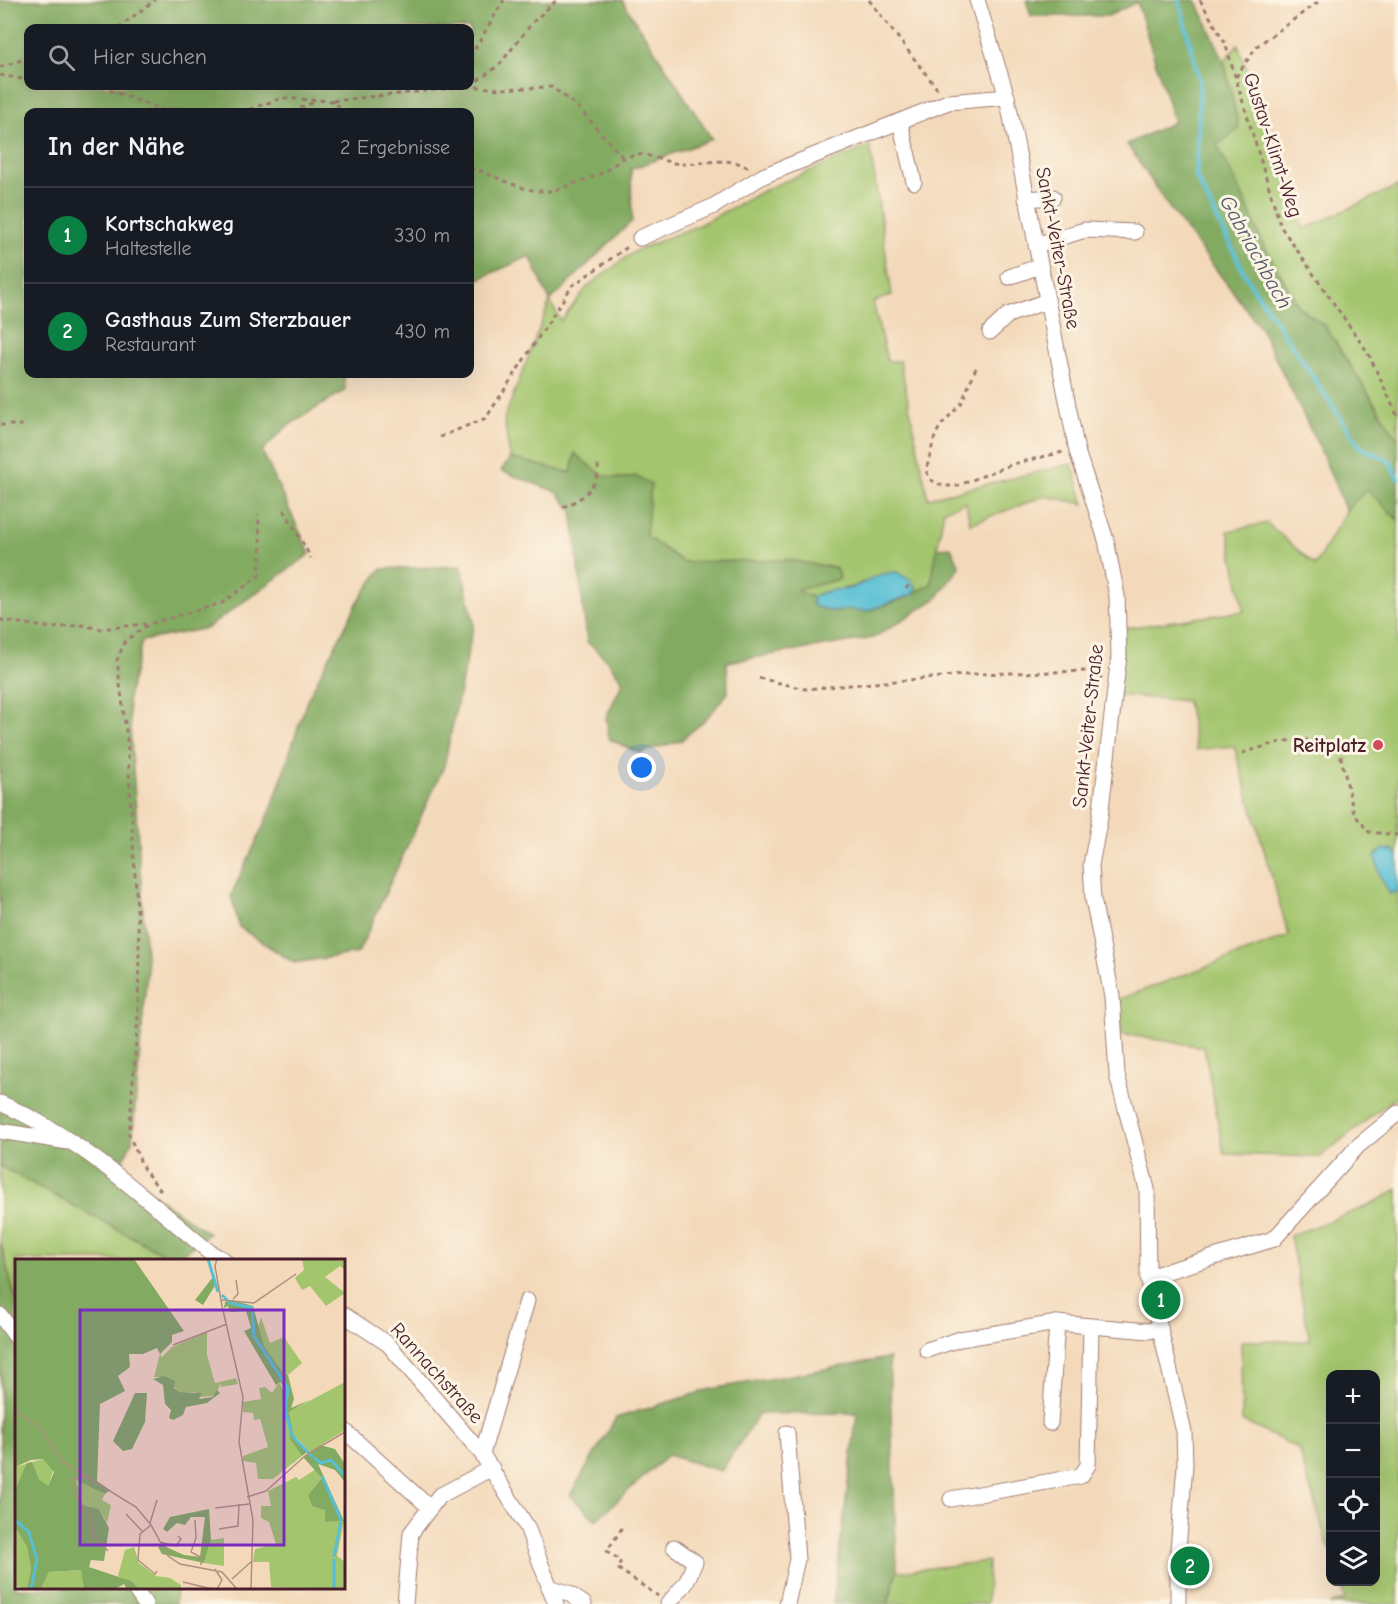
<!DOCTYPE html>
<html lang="de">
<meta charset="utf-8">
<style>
body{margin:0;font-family:"Comic Neue",sans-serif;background:#242831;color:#f1f3f6}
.controls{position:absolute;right:18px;bottom:18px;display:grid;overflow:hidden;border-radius:12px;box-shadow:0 6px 24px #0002}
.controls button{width:54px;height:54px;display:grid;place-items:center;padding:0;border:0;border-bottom:2px solid #363941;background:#171b24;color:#f1f3f6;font:30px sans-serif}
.you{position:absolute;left:642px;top:768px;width:21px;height:21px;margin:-15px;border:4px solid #fff;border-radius:50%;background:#1a73e8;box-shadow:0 0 0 9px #1a73e833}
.badge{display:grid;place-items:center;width:39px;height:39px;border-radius:50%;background:#0b8043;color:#fff;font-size:20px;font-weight:700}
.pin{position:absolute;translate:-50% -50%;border:3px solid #fff;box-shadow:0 2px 6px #0006}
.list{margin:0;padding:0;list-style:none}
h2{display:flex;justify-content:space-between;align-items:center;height:78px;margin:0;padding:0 24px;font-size:26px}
h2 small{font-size:20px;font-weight:400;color:#9ea1a6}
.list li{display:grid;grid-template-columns:39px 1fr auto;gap:18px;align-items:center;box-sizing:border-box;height:96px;padding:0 24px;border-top:2px solid #363941}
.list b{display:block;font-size:22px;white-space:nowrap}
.list p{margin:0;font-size:20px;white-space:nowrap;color:#9ea1a6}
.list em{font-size:20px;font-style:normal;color:#9ea1a6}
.icon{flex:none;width:33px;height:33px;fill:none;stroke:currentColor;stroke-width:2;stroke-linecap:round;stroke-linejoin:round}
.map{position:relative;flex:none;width:1398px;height:1604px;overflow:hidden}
.search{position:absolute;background:#171b24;box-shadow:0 6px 24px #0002;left:24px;top:24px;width:450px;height:66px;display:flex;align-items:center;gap:15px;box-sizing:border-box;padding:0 21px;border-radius:12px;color:#9ea1a6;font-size:22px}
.panel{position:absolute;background:#171b24;box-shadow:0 6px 24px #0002;left:24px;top:108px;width:450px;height:270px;border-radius:12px}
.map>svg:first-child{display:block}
</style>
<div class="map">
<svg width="1398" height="1604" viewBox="0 0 1398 1604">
<rect width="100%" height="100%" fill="#fcf5e5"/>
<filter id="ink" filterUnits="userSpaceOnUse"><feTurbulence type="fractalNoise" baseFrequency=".0167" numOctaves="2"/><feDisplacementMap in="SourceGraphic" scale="12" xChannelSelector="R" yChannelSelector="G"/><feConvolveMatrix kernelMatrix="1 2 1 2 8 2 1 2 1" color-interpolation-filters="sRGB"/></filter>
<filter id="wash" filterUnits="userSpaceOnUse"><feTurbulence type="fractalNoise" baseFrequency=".008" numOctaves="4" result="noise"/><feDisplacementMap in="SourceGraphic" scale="24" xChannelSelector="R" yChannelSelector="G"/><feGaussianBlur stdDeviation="1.35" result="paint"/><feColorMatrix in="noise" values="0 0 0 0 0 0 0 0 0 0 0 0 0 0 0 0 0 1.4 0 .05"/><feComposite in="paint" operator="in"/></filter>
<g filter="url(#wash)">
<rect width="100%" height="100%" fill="#f3d9ba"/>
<g fill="#a3c56d" stroke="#76724c" stroke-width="1.5">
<polygon points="1238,44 1304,229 1398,186 1398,440 1325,326 1299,307 1262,242 1246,203 1216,144 1239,128 1224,61"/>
<path d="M 870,146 L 892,295 L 873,302 L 887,361 L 900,361 L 928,498 L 1072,464 L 1084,504 L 1045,496 L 970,524 L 966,502 L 944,510 L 931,584 L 914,594 L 916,587 L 862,582 C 848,592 828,588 812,597 L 796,590 L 840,579 L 836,568 L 789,560 L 683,562 L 645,536 L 635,476 C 609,484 594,471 575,454 L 571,473 L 510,458 L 504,419 L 550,301 L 561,321 L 588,286 L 635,251 L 699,225 L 771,187 Z"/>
<polygon points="1367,488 1398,520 1398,855 1394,851 1391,893 1398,891 1398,1095 1320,1157 1224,1154 1204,1047 1121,1034 1119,999 1289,936 1234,746 1196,750 1187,701 1115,695 1119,629 1244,611 1228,531 1267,523 1315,565 1346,511"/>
<polygon points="0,1166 175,1260 16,1260 16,1302 0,1241"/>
<polygon points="1398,1189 1398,1604 1329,1604 1345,1600 1340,1582 1376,1582 1376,1374 1330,1374 1330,1552 1298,1448 1242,1421 1241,1341 1310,1341 1290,1236 1370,1205"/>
<polygon points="988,1561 987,1604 888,1604 897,1572"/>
</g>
<g fill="#82aa60" stroke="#666446" stroke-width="1.5" fill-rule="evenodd">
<path d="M 0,0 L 622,0 L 712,139 L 631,169 L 632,221 L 550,301 L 530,256 L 470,283 L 470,112 L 28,112 L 28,374 L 344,374 L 345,390 L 286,427 L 262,451 L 310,554 L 207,628 L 142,641 L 128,697 L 147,970 L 132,1141 L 121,1166 L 169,1206 L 209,1233 L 175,1260 L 0,1166 ZM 28,28 L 470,28 L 470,86 L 28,86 Z"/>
<polygon points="1026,0 1196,0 1224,61 1239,129 1217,145 1246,203 1262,242 1299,307 1325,326 1398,440 1398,520 1367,489 1346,511 1320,449 1261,329 1168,206 1127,144 1174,122 1137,2 1108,16 1031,16"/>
<path d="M 575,453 C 593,470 609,484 635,476 L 651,484 L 646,536 L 683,562 L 789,560 L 836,568 L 840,579 L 797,590 L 812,597 L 814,605 L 867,611 L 903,599 L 931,584 L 937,548 L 951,547 L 960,567 L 936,599 L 873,638 L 727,662 L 728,693 L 705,720 L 680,741 L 639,753 L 609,739 L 606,717 L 623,682 L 608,661 L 587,642 L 572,510 L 557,492 L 501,471 L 510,458 L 571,473 Z"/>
<polygon points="461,566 474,623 444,766 358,953 294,963 239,927 231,895 271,810 307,700 359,600 381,569"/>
<polygon points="0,1241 16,1302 16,1588 176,1588 175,1604 0,1604"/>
<polygon points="889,1358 897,1572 888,1604 833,1604 857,1413 759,1414 721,1471 668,1455 596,1520 570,1495 616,1418 711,1389"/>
</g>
<g fill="#57bfd4" stroke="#506f80" stroke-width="1.5">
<path d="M 896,572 L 909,579 L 916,587 L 914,594 L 866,611 L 846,609 L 837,612 L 813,606 L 812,597 C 829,587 841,592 854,587 C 871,581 876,573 896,572 Z"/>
<polygon points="1383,849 1394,851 1398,855 1398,891 1390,894 1380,876 1375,856"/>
</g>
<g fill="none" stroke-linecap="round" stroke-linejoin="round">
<polyline stroke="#57bfd4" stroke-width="4.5" points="1179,0 1200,82 1196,177 1248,280 1360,447 1390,461 1398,478"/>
</g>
</g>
<g filter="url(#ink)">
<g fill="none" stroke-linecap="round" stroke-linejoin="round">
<defs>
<g id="minor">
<polyline points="977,0 1007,97 1077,451 1106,540 1117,596 1119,656 1100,817 1091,865 1093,899 1112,996 1117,1075 1147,1189 1148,1277 1184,1432 1185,1465 1178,1550 1178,1604"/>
<polyline points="900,122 914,182"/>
<polyline points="1026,199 1053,197"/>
<polyline points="640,238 712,207 763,176 948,102 1007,97"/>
<polyline points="1036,245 1085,230 1135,232"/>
<polyline points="1009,277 1040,266"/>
<polyline points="990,332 1008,315 1047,301"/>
<path d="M 0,1103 C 80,1137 144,1198 211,1253 L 224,1260"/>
<polyline points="0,1131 68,1142"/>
<polyline points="1148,1277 1274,1239 1358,1146 1398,1113"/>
<polyline points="0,1315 16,1337"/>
<polyline points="344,1315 388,1344 482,1454 527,1527 556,1604"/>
<polyline points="927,1350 960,1339 1057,1323 1149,1331 1160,1328"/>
<polyline points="1050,1423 1057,1323"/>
<polyline points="344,1430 430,1508"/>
<polyline points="482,1454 527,1301"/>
<polyline points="951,1499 1081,1476 1088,1465 1091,1327"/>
<polyline points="549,1587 568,1593 584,1604"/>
<polyline points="134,1588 145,1604"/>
<polyline points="405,1604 411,1533 439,1496 492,1468"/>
<polyline points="668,1604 686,1583 695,1562 674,1547"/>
<polyline points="787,1604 797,1559 787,1433"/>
</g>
</defs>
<use href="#minor" stroke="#9e7c72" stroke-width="17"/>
<g stroke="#9e7c72" stroke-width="3" stroke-dasharray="4.5 4.5" stroke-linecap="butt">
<polyline points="869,0 939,91"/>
<polyline points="1200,0 1225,43 1281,227 1368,353 1398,417"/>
<polyline points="118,28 155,0"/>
<polyline points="470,57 504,0"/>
<polyline points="0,67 28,58"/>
<polyline points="0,75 28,80"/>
<polyline points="1236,77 1257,46 1321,0"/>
<polyline points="83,86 101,87 168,112"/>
<polyline points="470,86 499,65 533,22 557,0"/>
<polyline points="333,101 470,86 498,89 552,87 579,108 623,158"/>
<polyline points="241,112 282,98 333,101 344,112"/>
<polyline points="292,112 316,101"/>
<path d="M 470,168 C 496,174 520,193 549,191 C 559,190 597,176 605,171 C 611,168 617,161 624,158 C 645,148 661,163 682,164 C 703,164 731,155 750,169"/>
<polyline points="976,368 961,404 940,426 934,439 926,471 931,480 943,486 957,486 1013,464 1063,452"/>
<polyline points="0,425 23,425"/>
<polyline points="440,437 486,418 572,286 629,246"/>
<path d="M 563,507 C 582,500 600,486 598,463"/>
<polyline points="284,510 311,558"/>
<polyline points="906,589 911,581"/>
<polyline points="0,620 52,628 81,625 100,629 146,624"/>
<polyline points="759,678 805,689 976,674 1088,671 1102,678"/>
<polyline points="1242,753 1284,741 1324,739 1340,753 1354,814 1369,832 1398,835"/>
<polyline points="161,1191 144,1170 129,1135 138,1016 139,943 127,739 117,660 125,641 149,624 222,603 259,576 261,551 258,514"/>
<polyline points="622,1528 607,1551 621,1561 617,1568 658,1596"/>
</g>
<use href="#minor" stroke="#fff" stroke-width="15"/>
</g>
</g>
<circle fill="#d1495b" stroke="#fcf5e5" stroke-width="2" cx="1378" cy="745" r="6"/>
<g text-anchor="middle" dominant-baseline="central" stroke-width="6" stroke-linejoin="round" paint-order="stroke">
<g font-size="20" fill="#4a1f2b" stroke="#fcf5e5">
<text transform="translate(1273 145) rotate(72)">Gustav-Klimt-Weg</text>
<text transform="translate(1058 248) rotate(79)">Sankt-Veiter-Straße</text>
<text transform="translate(1088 726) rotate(-84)">Sankt-Veiter-Straße</text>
<text transform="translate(437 1373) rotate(48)">Rannachstraße</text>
</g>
<g font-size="20" font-weight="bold" fill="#4a1f2b" stroke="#fcf5e5" text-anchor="end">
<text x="1366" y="745">Reitplatz</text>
</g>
<g font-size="21" font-style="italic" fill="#4f5766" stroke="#fcf5e5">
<text transform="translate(1256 252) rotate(61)">Gabriachbach</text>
</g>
</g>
<g transform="translate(15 1259)">
<rect width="330" height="330" fill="#f3d9ba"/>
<path d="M 287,0 L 330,0 L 330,11 L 325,7 L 310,18 L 330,34 L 311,47 L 295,27 L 287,31 L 280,19 L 289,11 ZM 246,58 L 255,84 L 269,78 L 287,104 L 273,116 L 269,115 L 249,87 L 242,72 ZM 192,73 L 192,96 L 200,124 L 221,119 L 223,125 L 206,128 L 205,125 L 201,137 L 183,138 L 180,133 L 164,133 L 149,118 L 139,118 L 145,95 L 147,98 L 157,88 ZM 264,123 L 271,135 L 275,179 L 287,197 L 258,220 L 243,220 L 241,204 L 228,202 L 228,197 L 253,188 L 245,160 L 239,161 L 238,154 L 228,153 L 228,143 L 246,140 L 244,129 L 250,128 L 257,134 ZM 330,123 L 330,171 L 295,193 L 279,176 L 274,153 ZM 28,200 L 39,209 L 33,227 L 24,220 L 17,205 L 0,231 L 0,208 ZM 301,210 L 307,219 L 293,236 L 310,251 L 311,263 L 329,262 L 322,297 L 330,303 L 330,330 L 256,328 L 254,303 L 238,303 L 240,290 L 261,285 L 254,263 L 246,259 L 246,247 L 256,247 L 253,232 L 281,218 L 284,221 ZM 61,220 L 90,235 L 87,241 L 96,246 L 92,264 L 84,250 L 68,246 ZM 0,268 L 12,288 L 16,310 L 12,330 L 1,327 ZM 209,279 L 209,307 L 189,304 L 196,281 ZM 119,288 L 124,304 L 141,317 L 155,319 L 166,326 L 166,330 L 124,330 L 103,317 L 110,291 ZM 67,311 L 69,330 L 26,330 L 34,313 Z" fill="#a3c56d"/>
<path d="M 0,0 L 119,0 L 169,72 L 157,76 L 157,83 L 145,95 L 142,89 L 128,95 L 114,95 L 115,108 L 103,117 L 110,132 L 85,145 L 82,222 L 95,231 L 90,235 L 61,221 L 68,246 L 84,250 L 94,269 L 89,302 L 76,301 L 74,308 L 116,322 L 124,330 L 112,330 L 109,325 L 100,330 L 69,330 L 66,311 L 34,313 L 26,330 L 12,330 L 16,310 L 12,288 L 0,268 L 0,231 L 12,204 L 17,203 L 24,220 L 33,227 L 39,213 L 28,200 L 16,201 L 0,208 ZM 198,18 L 201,25 L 188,46 L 180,41 ZM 217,41 L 238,47 L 249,87 L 269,115 L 273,116 L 279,140 L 276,149 L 295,141 L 274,153 L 279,176 L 292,193 L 287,197 L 275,180 L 269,128 L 265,123 L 261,126 L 229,72 L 236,69 L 231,52 L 215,53 L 213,47 L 209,49 L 210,43 ZM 149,117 L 160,122 L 159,129 L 164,133 L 187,134 L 184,140 L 198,138 L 202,131 L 205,134 L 192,144 L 171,148 L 168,156 L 158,161 L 154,159 L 156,151 L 150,145 L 148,126 L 138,120 ZM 120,134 L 132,134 L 130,163 L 117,190 L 108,192 L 98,182 ZM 305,186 L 320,190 L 330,205 L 330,223 L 320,211 L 303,205 L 329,262 L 310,263 L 310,251 L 297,247 L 293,236 L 307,219 L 288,198 ZM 194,250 L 196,281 L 189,304 L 147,295 L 143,288 L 147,286 L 169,296 L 185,298 L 190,258 L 176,258 L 170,266 L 162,264 L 152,273 L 148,270 L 155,258 Z" fill="#82aa60"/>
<path fill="none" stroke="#57bfd4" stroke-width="3" d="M 193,0 L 203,33M 207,36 L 215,44 L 237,49 L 239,77 L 273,129 L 270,150 L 277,177 L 298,198M 299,199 L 306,204 L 316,201 L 330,217M 307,217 L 326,261 L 319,298M 0,261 L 14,273 L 22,301 L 16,330M 319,300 L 319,330"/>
<path fill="none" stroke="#af8f81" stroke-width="1.5" d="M 202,0 L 200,7 L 207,47 L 228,138 L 224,183 L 238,261 L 236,330M 218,40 L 223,35 L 221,21M 206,41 L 239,44 L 281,15M 158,86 L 212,65M 0,151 L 27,171 L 48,203 L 121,248 L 136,266 L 153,297 L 165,305 L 207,313 L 222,330M 73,218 L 57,220 L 62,240 L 74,256 L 80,278 L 93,292M 232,238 L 251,232 L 291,196 L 330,173M 200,249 L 234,245M 111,255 L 127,272M 180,261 L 181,279 L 176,293 L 187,299 L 186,306M 135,264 L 142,241M 136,266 L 125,275 L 123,301 L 140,315 L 142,312M 204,270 L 223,267 L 224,245M 145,283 L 161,287 L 166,280 L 163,277M 200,310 L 207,321 L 202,330M 217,320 L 237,302M 168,323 L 197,330"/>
<path fill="#7b2cbf" fill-opacity="0.15" stroke="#7b2cbf" stroke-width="3" d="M 65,51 L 269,51 L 269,286 L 65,286 Z"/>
<rect width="330" height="330" fill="none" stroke="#4a1f2b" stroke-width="3"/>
</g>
</svg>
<div class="controls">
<button>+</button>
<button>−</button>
<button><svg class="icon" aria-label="locate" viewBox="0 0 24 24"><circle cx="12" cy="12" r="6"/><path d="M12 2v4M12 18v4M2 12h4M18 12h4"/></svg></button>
<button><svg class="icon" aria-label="layers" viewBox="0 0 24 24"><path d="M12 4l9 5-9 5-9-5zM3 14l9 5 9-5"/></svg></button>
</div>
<div class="you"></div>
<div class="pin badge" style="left:1161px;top:1300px">1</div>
<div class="pin badge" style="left:1190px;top:1566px">2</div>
<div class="search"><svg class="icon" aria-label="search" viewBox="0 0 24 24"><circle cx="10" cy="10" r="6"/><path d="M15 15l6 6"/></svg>Hier suchen</div>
<section class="panel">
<h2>In der Nähe<small>2 Ergebnisse</small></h2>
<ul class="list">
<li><span class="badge">1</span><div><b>Kortschakweg</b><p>Haltestelle</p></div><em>330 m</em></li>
<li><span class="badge">2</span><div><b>Gasthaus Zum Sterzbauer</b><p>Restaurant</p></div><em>430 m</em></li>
</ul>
</section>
</div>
